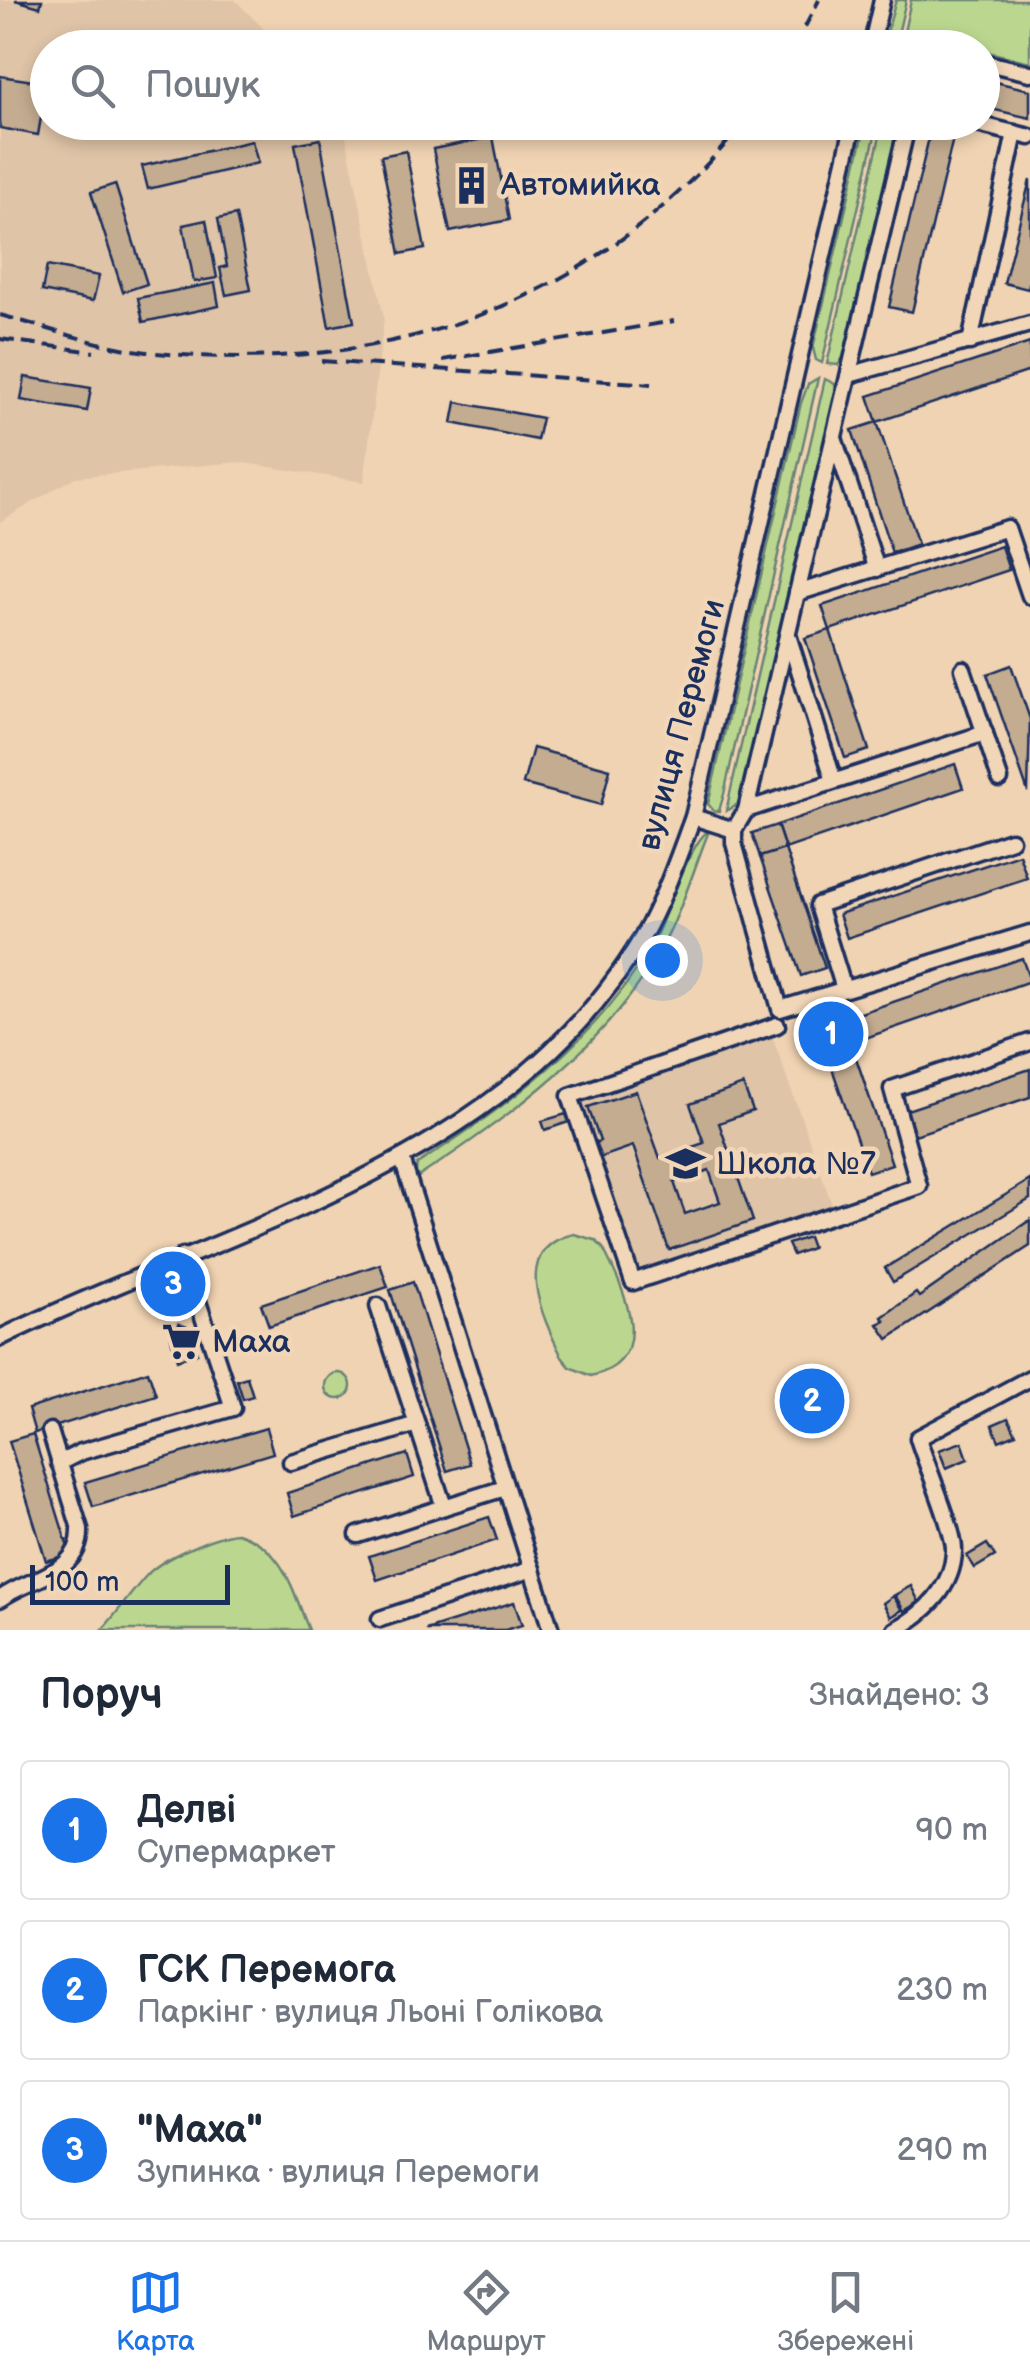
<!DOCTYPE html>
<html lang="uk">
<meta charset="utf-8">
<style>
body{margin:0;font-family:"Balsamiq Sans",sans-serif;background:#f6f6f7;color:#1f2937}
.scale{position:absolute;left:30px;bottom:25px;width:200px;box-sizing:border-box;padding-left:10px;border:5px solid #1b2f5e;border-top:0;font-size:28px;line-height:35px;white-space:nowrap;color:#1b2f5e;-webkit-text-stroke:8px #f2d6b8;paint-order:stroke}
.you{position:absolute;left:662px;top:960px;width:35px;height:35px;margin:-25px;border:8px solid #fff;border-radius:50%;background:#1a73e8;box-shadow:0 0 0 15px #1a73e833}
.badge{display:grid;place-items:center;width:65px;height:65px;border-radius:50%;background:#1a73e8;color:#fff;font-size:32px;font-weight:700}
.pin{position:absolute;translate:-50% -50%;border:5px solid #fff;box-shadow:0 2px 10px #0006}
.list{margin:0;padding:0;list-style:none}
h2{display:flex;justify-content:space-between;align-items:center;height:130px;margin:0;padding:0 40px;font-size:42px}
h2 small{font-size:32px;font-weight:400;color:#747a83}
.list li{display:grid;grid-template-columns:65px 1fr auto;gap:30px;align-items:center;box-sizing:border-box;height:140px;margin:0 20px 20px;padding:0 20px;border:2px solid #e0e1e3;border-radius:10px}
.list b{display:block;font-size:38px;white-space:nowrap}
.list p{margin:0;font-size:32px;white-space:nowrap;color:#747a83}
.list em{font-size:32px;font-style:normal;color:#747a83}
.icon{flex:none;width:55px;height:55px;fill:none;stroke:currentColor;stroke-width:2;stroke-linecap:round;stroke-linejoin:round}
.map{position:relative;flex:none;width:1030px;height:1630px;overflow:hidden}
.search{position:absolute;background:#fff;box-shadow:0 5px 15px #0003;left:30px;right:30px;top:30px;height:110px;display:flex;align-items:center;gap:25px;box-sizing:border-box;padding:0 35px;border-radius:55px;color:#747a83;font-size:38px}
.sheet{height:610px;background:#fff}
nav{display:flex;justify-content:space-around;align-items:center;box-sizing:border-box;height:140px;border-top:2px solid #e0e1e3;background:#fff;font-size:28px;color:#747a83}
nav a{display:grid;justify-items:center;gap:5px}
nav .on{color:#1a73e8}
.map>svg:first-child{display:block}
</style>
<div class="map">
<svg width="1030" height="1630" viewBox="0 0 1030 1630">
<rect width="100%" height="100%" fill="#f0d3b2"/>
<filter id="ink" filterUnits="userSpaceOnUse"><feTurbulence type="fractalNoise" baseFrequency=".01" numOctaves="2"/><feDisplacementMap in="SourceGraphic" scale="20" xChannelSelector="R" yChannelSelector="G"/><feConvolveMatrix kernelMatrix="1 2 1 2 8 2 1 2 1" color-interpolation-filters="sRGB"/></filter>
<g filter="url(#ink)">
<g fill="#dfc4a7">
<polygon points="0,0 235,0 282,47 48,48 48,122 343,123 384,318 364,482 238,462 75,477 0,522"/>
<polygon points="771,1033 833,1207 640,1272 579,1100"/>
</g>
<g fill="#bbd78f" stroke="#6b8376" stroke-width="2.5">
<polygon points="896,0 906,0 895,47 883,47"/>
<polygon points="911,0 1030,0 1030,62 904,32"/>
<polygon points="866,123 878,123 822,363 816,360 813,348"/>
<polygon points="883,123 899,123 845,355 838,365 827,364"/>
<polygon points="818,378 724,794 719,811 714,811 708,804 801,403 808,384"/>
<polygon points="825,379 835,384 837,397 741,802 726,811"/>
<path d="M 709,831 C 694,867 684,906 664,943 C 611,1044 508,1118 415,1179 L 417,1164 C 505,1108 599,1039 651,946 C 664,923 691,838 709,831 Z"/>
<path d="M 574,1234 L 595,1240 L 603,1248 C 625,1291 658,1361 591,1376 L 570,1367 L 562,1357 C 541,1315 510,1248 574,1234 Z"/>
<circle cx="338" cy="1386" r="13"/>
<path d="M 237,1533 C 284,1547 292,1589 309,1630 L 102,1630 C 118,1612 131,1593 146,1576 C 161,1558 216,1535 237,1533 Z"/>
</g>
<g fill="#c4ac90" stroke="#1b2f5e" stroke-width="2.5" fill-rule="evenodd">
<polygon points="15,0 42,0 40,7"/>
<polygon points="73,40 117,48 72,48"/>
<polygon points="0,76 47,83 38,135 0,128"/>
<polygon points="982,79 1030,90 1030,118 982,107"/>
<polygon points="370,122 411,122 412,126 372,133"/>
<polygon points="931,129 954,134 912,312 889,307"/>
<polygon points="493,137 509,220 450,232 433,149"/>
<polygon points="320,139 354,322 329,327 295,144"/>
<polygon points="252,141 258,163 148,189 142,166"/>
<polygon points="406,151 425,249 400,254 381,156"/>
<polygon points="1030,180 1030,279 1028,289 1004,283"/>
<polygon points="115,184 147,284 123,292 91,192"/>
<polygon points="236,215 251,290 226,295 220,268 227,266 218,219"/>
<polygon points="206,220 217,278 194,282 183,225"/>
<polygon points="47,266 99,276 93,301 42,291"/>
<polygon points="215,283 219,306 143,322 138,298"/>
<polygon points="1030,343 1030,371 877,422 868,396"/>
<polygon points="25,377 91,388 87,411 21,400"/>
<polygon points="456,402 542,418 537,440 452,423"/>
<polygon points="877,422 918,544 892,553 852,430"/>
<polygon points="1001,546 1009,570 830,630 822,606"/>
<polygon points="830,630 869,750 845,758 805,638"/>
<polygon points="1011,665 1030,719 1028,792 987,674"/>
<polygon points="533,748 610,769 601,805 523,784"/>
<polygon points="955,764 963,788 785,849 777,825"/>
<polygon points="777,825 785,849 760,857 752,833"/>
<polygon points="785,849 825,968 801,976 760,857"/>
<polygon points="1019,854 1027,878 847,938 839,914"/>
<polygon points="1022,958 1030,981 851,1043 843,1019"/>
<polygon points="841,1015 851,1043 821,1053 811,1025"/>
<polygon points="851,1043 892,1164 868,1172 826,1051"/>
<polygon points="1030,1069 1030,1097 915,1135 907,1110"/>
<path d="M 743,1085 L 753,1111 L 719,1123 L 753,1221 L 669,1250 L 633,1146 L 599,1158 L 594,1143 L 600,1141 L 588,1107 L 636,1091 L 660,1158 L 704,1143 L 690,1104 ZM 709,1170 L 720,1202 L 685,1214 L 674,1182 Z"/>
<polygon points="566,1114 569,1122 545,1130 542,1121"/>
<polygon points="1030,1180 1030,1199 893,1282 885,1268"/>
<polygon points="1030,1220 1030,1246 888,1339 878,1324 885,1321 882,1317 916,1293 919,1297"/>
<polygon points="808,1237 812,1248 793,1255 788,1244"/>
<polygon points="380,1264 388,1287 269,1326 261,1304"/>
<polygon points="413,1282 470,1464 447,1471 390,1290"/>
<polygon points="179,1324 187,1327 197,1353 177,1360 171,1338 176,1336"/>
<polygon points="148,1371 156,1395 35,1433 28,1409"/>
<polygon points="247,1377 253,1396 243,1399 237,1380"/>
<polygon points="1008,1418 1016,1434 999,1441 992,1425"/>
<polygon points="266,1428 273,1453 93,1507 85,1482"/>
<polygon points="33,1434 70,1554 46,1561 9,1441"/>
<polygon points="962,1442 968,1459 946,1468 939,1450"/>
<polygon points="407,1454 414,1477 294,1516 287,1493"/>
<polygon points="489,1517 497,1540 377,1580 369,1556"/>
<polygon points="987,1544 995,1556 975,1568 967,1556"/>
<polygon points="911,1586 919,1602 904,1611 895,1595"/>
<polygon points="893,1596 902,1610 891,1617 883,1603"/>
<polygon points="514,1602 522,1625 505,1630 426,1630"/>
</g>
<g fill="none" stroke-linecap="round" stroke-linejoin="round">
<defs>
<g id="minor">
<polyline points="871,48 882,0"/>
<polyline points="982,62 1030,73"/>
<polyline points="908,122 746,810 734,830 734,843 780,1009 1030,933"/>
<polyline points="969,122 1030,137"/>
<polyline points="970,342 1015,133"/>
<polyline points="849,375 1030,324"/>
<polyline points="834,438 877,569"/>
<polyline points="797,593 1007,528 1030,596"/>
<polyline points="788,635 834,781"/>
<polyline points="963,669 1000,779"/>
<polyline points="746,810 985,733"/>
<polyline points="693,817 734,830"/>
<polyline points="844,989 818,905 1011,840"/>
<polyline points="777,1025 570,1096 633,1282 919,1186 892,1089 1030,1042"/>
<polyline points="402,1159 551,1630"/>
<polyline points="378,1306 417,1424"/>
<path d="M 0,1338 C 224,1228 507,1167 643,936 C 664,899 678,857 693,817 L 854,122"/>
<polyline points="291,1462 417,1424 444,1507 505,1488"/>
<polyline points="59,1463 81,1452 233,1408 183,1256"/>
<polyline points="358,1535 444,1507"/>
<path d="M 0,1599 C 29,1577 82,1574 80,1529 L 50,1431"/>
<polyline points="380,1619 532,1569"/>
<path d="M 895,1630 C 924,1614 953,1588 954,1551 C 955,1531 925,1462 918,1438 L 1030,1378"/>
</g>
</defs>
<use href="#minor" stroke="#1b2f5e" stroke-width="21"/>
<use href="#minor" stroke="#f2d6b8" stroke-width="14"/>
<g stroke="#1b2f5e" stroke-width="4" stroke-dasharray="15 8" stroke-linecap="butt">
<polyline points="794,48 819,0"/>
<path d="M 0,315 C 48,328 97,346 147,352 C 382,377 594,308 744,122"/>
<polyline points="0,339 94,352"/>
<polyline points="443,360 674,321"/>
<polyline points="321,361 652,384"/>
</g>
</g>
</g>
<defs>
<symbol id="building-bare" viewBox="-9 -9 18 18"><path d="M-4-6H4V6H1V3H-1V6H-4ZM-2.5-4.3h1.7v1.8h-1.7ZM.8-4.3h1.7v1.8H.8ZM-2.5-1h1.7V.8h-1.7ZM.8-1h1.7V.8H.8Z" fill="#1b2f5e" stroke="#f2d6b8" stroke-width="2.5" paint-order="stroke"/></symbol>
<symbol id="school-bare" viewBox="-9 -9 18 18"><path d="M0-5L7-2L0 1L-7-2ZM-4 1L0 2.5L4 1V4Q0 6-4 4Z" fill="#1b2f5e" stroke="#f2d6b8" stroke-width="2.5" paint-order="stroke"/></symbol>
<symbol id="supermarket-bare" viewBox="-9 -9 18 18"><path d="M-6-5.5h2.5l.6 2H6L4.5 2H-2.5L-4.4-4H-6ZM-1.5 3.2a1.3 1.3 0 1 0 .1 0ZM3 3.2a1.3 1.3 0 1 0 .1 0Z" fill="#1b2f5e" stroke="#f2d6b8" stroke-width="2.5" paint-order="stroke"/></symbol>
</defs>
<g fill-rule="evenodd">
<use href="#building-bare" x="444" y="158" width="55" height="55"/>
<use href="#school-bare" x="658" y="1136" width="55" height="55"/>
<use href="#supermarket-bare" x="154" y="1314" width="55" height="55"/>
</g>
<g text-anchor="middle" dominant-baseline="central" stroke-width="9" stroke-linejoin="round" paint-order="stroke">
<g font-size="32" fill="#1b2f5e" stroke="#f2d6b8" text-anchor="start">
<text x="501" y="185">Автомийка</text>
<text x="716" y="1164">Школа №7</text>
<text x="212" y="1342">Маха</text>
</g>
<g font-size="32" fill="#1b2f5e" stroke="#f2d6b8">
<text transform="translate(682 725) rotate(-75)">вулиця Перемоги</text>
</g>
</g>
</svg>
<div class="scale">100 m</div>
<div class="you"></div>
<div class="pin badge" style="left:831px;top:1034px">1</div>
<div class="pin badge" style="left:812px;top:1401px">2</div>
<div class="pin badge" style="left:173px;top:1284px">3</div>
<div class="search"><svg class="icon" aria-label="search" viewBox="0 0 24 24"><circle cx="10" cy="10" r="6"/><path d="M15 15l6 6"/></svg>Пошук</div>
</div>
<section class="sheet">
<h2>Поруч<small>Знайдено: 3</small></h2>
<ul class="list">
<li><span class="badge">1</span><div><b>Делві</b><p>Супермаркет</p></div><em>90 m</em></li>
<li><span class="badge">2</span><div><b>ГСК Перемога</b><p>Паркінг · вулиця Льоні Голікова</p></div><em>230 m</em></li>
<li><span class="badge">3</span><div><b>&quot;Маха&quot;</b><p>Зупинка · вулиця Перемоги</p></div><em>290 m</em></li>
</ul>
</section>
<nav>
<a class="on"><svg class="icon" aria-label="map" viewBox="0 0 24 24"><path d="M3 6l6-2 6 2 6-2v14l-6 2-6-2-6 2zM9 4v14M15 6v14"/></svg>Карта</a>
<a><svg class="icon" aria-label="directions" viewBox="0 0 24 24"><path d="M12 3l9 9-9 9-9-9zM9 14v-3h6M13 9l2 2-2 2"/></svg>Маршрут</a>
<a><svg class="icon" aria-label="saved" viewBox="0 0 24 24"><path d="M7 4h10v16l-5-4-5 4z"/></svg>Збережені</a>
</nav>
